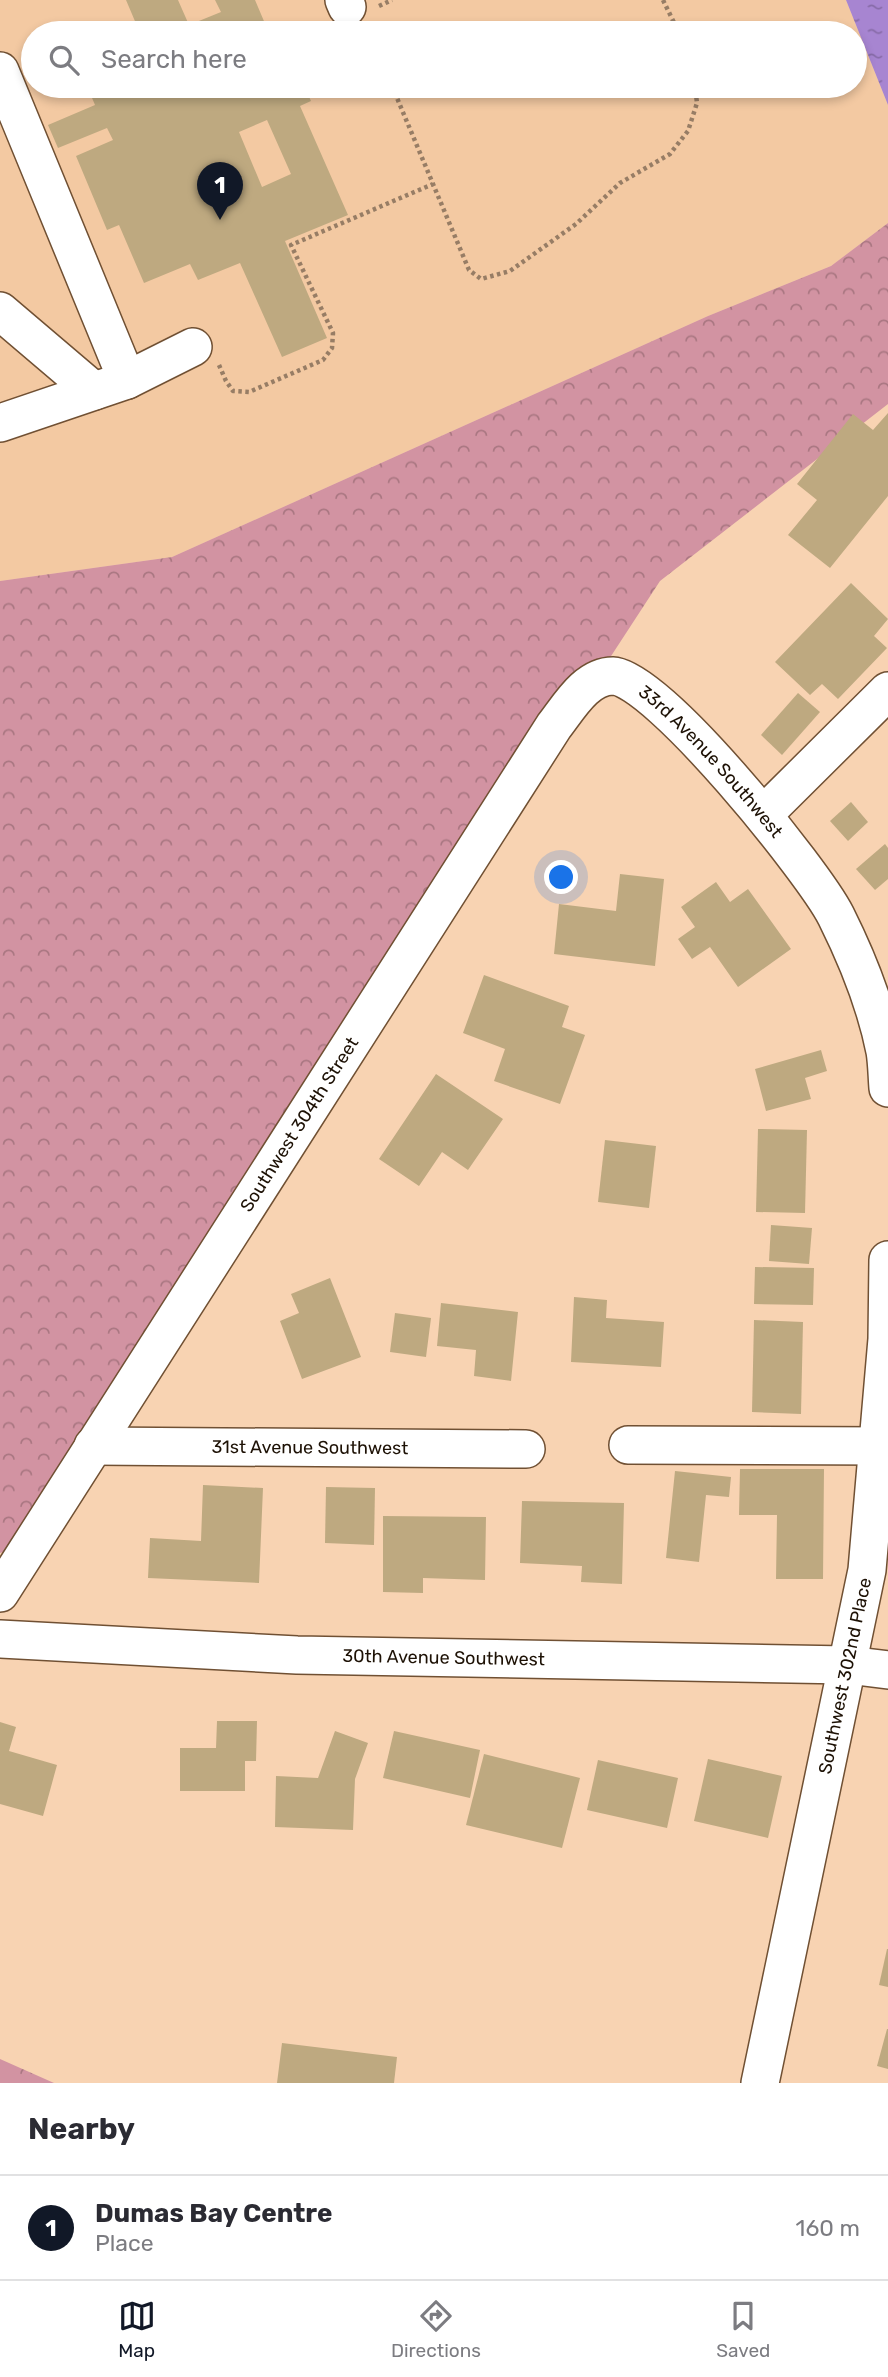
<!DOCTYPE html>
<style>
body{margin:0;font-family:Rubik,sans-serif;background:#f7f7f7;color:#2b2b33}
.you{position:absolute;left:562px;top:878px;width:24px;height:24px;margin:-18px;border:5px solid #fff;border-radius:50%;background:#1a73e8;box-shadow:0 0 0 10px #1a73e833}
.badge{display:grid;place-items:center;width:46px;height:46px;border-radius:50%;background:#111827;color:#fff;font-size:23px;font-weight:700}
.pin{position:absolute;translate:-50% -58px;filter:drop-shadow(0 2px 4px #0008)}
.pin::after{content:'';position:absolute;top:37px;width:24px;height:21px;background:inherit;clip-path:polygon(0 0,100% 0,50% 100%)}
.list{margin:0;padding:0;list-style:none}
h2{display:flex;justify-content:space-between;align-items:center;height:91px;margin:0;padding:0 28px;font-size:30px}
h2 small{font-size:23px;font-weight:400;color:#7c7c81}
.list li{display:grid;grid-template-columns:46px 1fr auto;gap:21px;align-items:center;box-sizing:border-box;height:105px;padding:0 28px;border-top:2px solid #e1e1e2}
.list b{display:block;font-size:26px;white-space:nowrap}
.list p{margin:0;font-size:23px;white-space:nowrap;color:#7c7c81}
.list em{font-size:23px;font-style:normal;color:#7c7c81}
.icon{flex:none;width:38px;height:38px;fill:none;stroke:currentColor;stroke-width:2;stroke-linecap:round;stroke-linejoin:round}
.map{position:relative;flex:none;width:888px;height:2083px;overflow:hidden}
.search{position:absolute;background:#fff;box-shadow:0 4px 10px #0003;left:21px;right:21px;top:21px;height:77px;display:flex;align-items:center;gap:18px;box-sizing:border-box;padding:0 24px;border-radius:38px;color:#7c7c81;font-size:26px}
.sheet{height:196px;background:#fff}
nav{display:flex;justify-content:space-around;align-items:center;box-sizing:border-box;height:98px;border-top:2px solid #e1e1e2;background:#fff;font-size:19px;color:#7c7c81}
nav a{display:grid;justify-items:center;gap:4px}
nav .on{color:#111827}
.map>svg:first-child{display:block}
</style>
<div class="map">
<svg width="888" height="2083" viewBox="0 0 888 2083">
<defs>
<pattern id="forest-crowns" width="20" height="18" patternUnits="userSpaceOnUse" patternTransform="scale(1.75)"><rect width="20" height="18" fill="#d293a2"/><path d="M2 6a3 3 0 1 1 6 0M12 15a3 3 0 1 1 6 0" fill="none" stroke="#aa7782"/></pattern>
<pattern id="water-ripples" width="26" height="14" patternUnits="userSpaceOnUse" patternTransform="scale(1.75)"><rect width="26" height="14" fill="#a785d1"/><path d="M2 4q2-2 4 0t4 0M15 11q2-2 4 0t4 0" fill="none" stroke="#876ba8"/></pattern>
</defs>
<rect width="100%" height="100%" fill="#f8d3b2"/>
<path fill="#f3c9a2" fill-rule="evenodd" d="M 0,0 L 846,0 L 888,105 L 888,223 L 831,266 L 708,316 L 172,557 L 0,581 ZM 33,33 L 855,33 L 855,86 L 33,86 Z"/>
<g fill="url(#forest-crowns)">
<polygon points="888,223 888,404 660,581 32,1544 0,1553 0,581 172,557 708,316 831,266"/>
<polygon points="0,2059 54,2083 0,2083"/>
</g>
<polygon fill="url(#water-ripples)" points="846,0 888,0 888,105"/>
<g fill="#bea980" fill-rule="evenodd">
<polygon points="126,0 178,0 189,25 221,12 215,0 255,0 269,33 231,33 227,25 209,33 140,33"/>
<path d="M 87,86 L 217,86 L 220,93 L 236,86 L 304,86 L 311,101 L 300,106 L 348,215 L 285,241 L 327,338 L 282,357 L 240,263 L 198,280 L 190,264 L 144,283 L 119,225 L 107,230 L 76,156 L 113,140 L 107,128 L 58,148 L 48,125 L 95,105 ZM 267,120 L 291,174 L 262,187 L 239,132 Z"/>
<polygon points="888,413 888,496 830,568 788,535 817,500 797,484 853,414 873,430"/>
<polygon points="851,583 888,619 874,636 887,648 838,699 822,684 810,695 775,662"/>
<polygon points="798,693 820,712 782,755 761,735"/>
<polygon points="851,802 868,822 848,841 830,821"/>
<polygon points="885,844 888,848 888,879 875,890 856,869"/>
<polygon points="620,874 664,879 655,966 554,954 559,904 616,911"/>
<polygon points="716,882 730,902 748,889 791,949 738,987 710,947 692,959 678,939 695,927 681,907"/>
<polygon points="484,975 569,1006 562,1027 585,1035 560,1104 494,1081 505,1049 463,1033"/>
<polygon points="821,1050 827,1071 805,1078 811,1099 766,1111 755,1069"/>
<polygon points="436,1074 503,1119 468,1170 442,1152 419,1186 379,1159"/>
<polygon points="758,1129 807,1130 805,1213 756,1212"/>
<polygon points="605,1140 656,1146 649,1208 598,1202"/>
<polygon points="771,1225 812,1228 809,1264 769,1261"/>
<polygon points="755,1267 814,1268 813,1305 754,1304"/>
<polygon points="330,1278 361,1357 302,1379 280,1321 299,1313 291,1294"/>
<polygon points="574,1297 607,1300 606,1318 664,1322 661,1367 571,1362"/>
<polygon points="441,1303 518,1312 511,1381 474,1376 476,1350 437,1346"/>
<polygon points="395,1313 431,1318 426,1357 390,1352"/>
<polygon points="754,1320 803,1322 801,1414 752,1412"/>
<polygon points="740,1469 824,1469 823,1579 776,1579 777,1515 739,1515"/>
<polygon points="675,1471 731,1477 729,1497 706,1495 699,1562 666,1558"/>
<polygon points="203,1485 263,1488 259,1583 148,1578 150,1538 201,1541"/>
<polygon points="326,1487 375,1488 374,1545 325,1543"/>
<polygon points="522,1501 624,1503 622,1584 581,1582 582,1566 520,1563"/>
<polygon points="383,1516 486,1517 485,1580 423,1578 423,1593 383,1592"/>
<polygon points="217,1721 257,1721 256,1761 245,1761 245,1791 180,1791 180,1748 216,1748"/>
<polygon points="0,1722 16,1727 9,1751 57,1765 43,1816 0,1804"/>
<polygon points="335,1731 368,1743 355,1779 353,1830 275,1827 276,1776 318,1778"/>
<polygon points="394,1731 480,1750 470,1798 383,1778"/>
<polygon points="484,1754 580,1778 562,1848 466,1825"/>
<polygon points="708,1759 782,1776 768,1838 694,1821"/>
<polygon points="598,1760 678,1778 667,1828 587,1810"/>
<polygon points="887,1949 888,1949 888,1987 879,1985"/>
<polygon points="887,2029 888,2029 888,2069 877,2066"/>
<polygon points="282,2043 397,2057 394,2083 277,2083"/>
</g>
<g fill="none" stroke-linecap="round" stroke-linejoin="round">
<defs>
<g id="minor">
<polyline points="344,0 347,7"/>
<polyline points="0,71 127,380 0,423"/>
<polyline points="0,311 94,391"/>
<polyline points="127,380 193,347"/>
<polyline points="763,815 888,691"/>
<polyline points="628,1445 888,1446"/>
<path id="s1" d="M 93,1446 L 526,1449"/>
<path id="s2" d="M 0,1593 L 554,726 C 569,707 586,676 613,676 C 657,677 814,872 836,916 C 856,956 876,1006 885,1051 C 887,1063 887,1076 888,1088"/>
<path id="s3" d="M 0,1639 L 297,1655 L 848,1665 L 888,1670"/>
<path id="s4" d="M 760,2083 L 867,1570 L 887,1339 L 888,1260"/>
</g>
</defs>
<use href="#minor" stroke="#705033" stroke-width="40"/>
<g stroke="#977d65" stroke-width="4.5" stroke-dasharray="3.5 3.5" stroke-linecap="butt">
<polyline points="663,0 679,33"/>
<polyline points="379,6 392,0"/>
<polyline points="392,86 469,270 481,279 510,271 576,224 620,183 670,154 688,131 697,103 695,86"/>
<polyline points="219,365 226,381 233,391 249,392 323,360 332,348 333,333 291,245 433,184"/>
</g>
<use href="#minor" stroke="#fff" stroke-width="37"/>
</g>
<g text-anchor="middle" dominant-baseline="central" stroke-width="5" stroke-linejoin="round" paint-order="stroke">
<g font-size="18" fill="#1d1105" stroke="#f8d3b2">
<text stroke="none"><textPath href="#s2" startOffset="1241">33rd Avenue Southwest</textPath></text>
<text stroke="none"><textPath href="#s2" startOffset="556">Southwest 304th Street</textPath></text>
<text stroke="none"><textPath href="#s1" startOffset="217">31st Avenue Southwest</textPath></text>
<text stroke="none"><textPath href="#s3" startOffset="444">30th Avenue Southwest</textPath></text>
<text stroke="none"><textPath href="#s4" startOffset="416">Southwest 302nd Place</textPath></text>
</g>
</g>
</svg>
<div class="you"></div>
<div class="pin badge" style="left:220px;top:220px">1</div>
<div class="search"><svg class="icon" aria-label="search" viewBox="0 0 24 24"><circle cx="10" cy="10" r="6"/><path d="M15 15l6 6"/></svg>Search here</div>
</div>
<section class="sheet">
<h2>Nearby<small></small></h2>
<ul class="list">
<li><span class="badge">1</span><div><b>Dumas Bay Centre</b><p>Place</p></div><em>160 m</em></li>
</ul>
</section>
<nav>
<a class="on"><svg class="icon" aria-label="map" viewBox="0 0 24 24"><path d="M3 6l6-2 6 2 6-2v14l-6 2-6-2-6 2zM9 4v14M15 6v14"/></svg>Map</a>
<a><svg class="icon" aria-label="directions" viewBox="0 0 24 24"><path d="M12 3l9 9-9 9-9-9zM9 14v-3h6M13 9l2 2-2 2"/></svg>Directions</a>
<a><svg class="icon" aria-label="saved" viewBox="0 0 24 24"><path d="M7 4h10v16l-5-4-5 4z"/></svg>Saved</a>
</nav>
